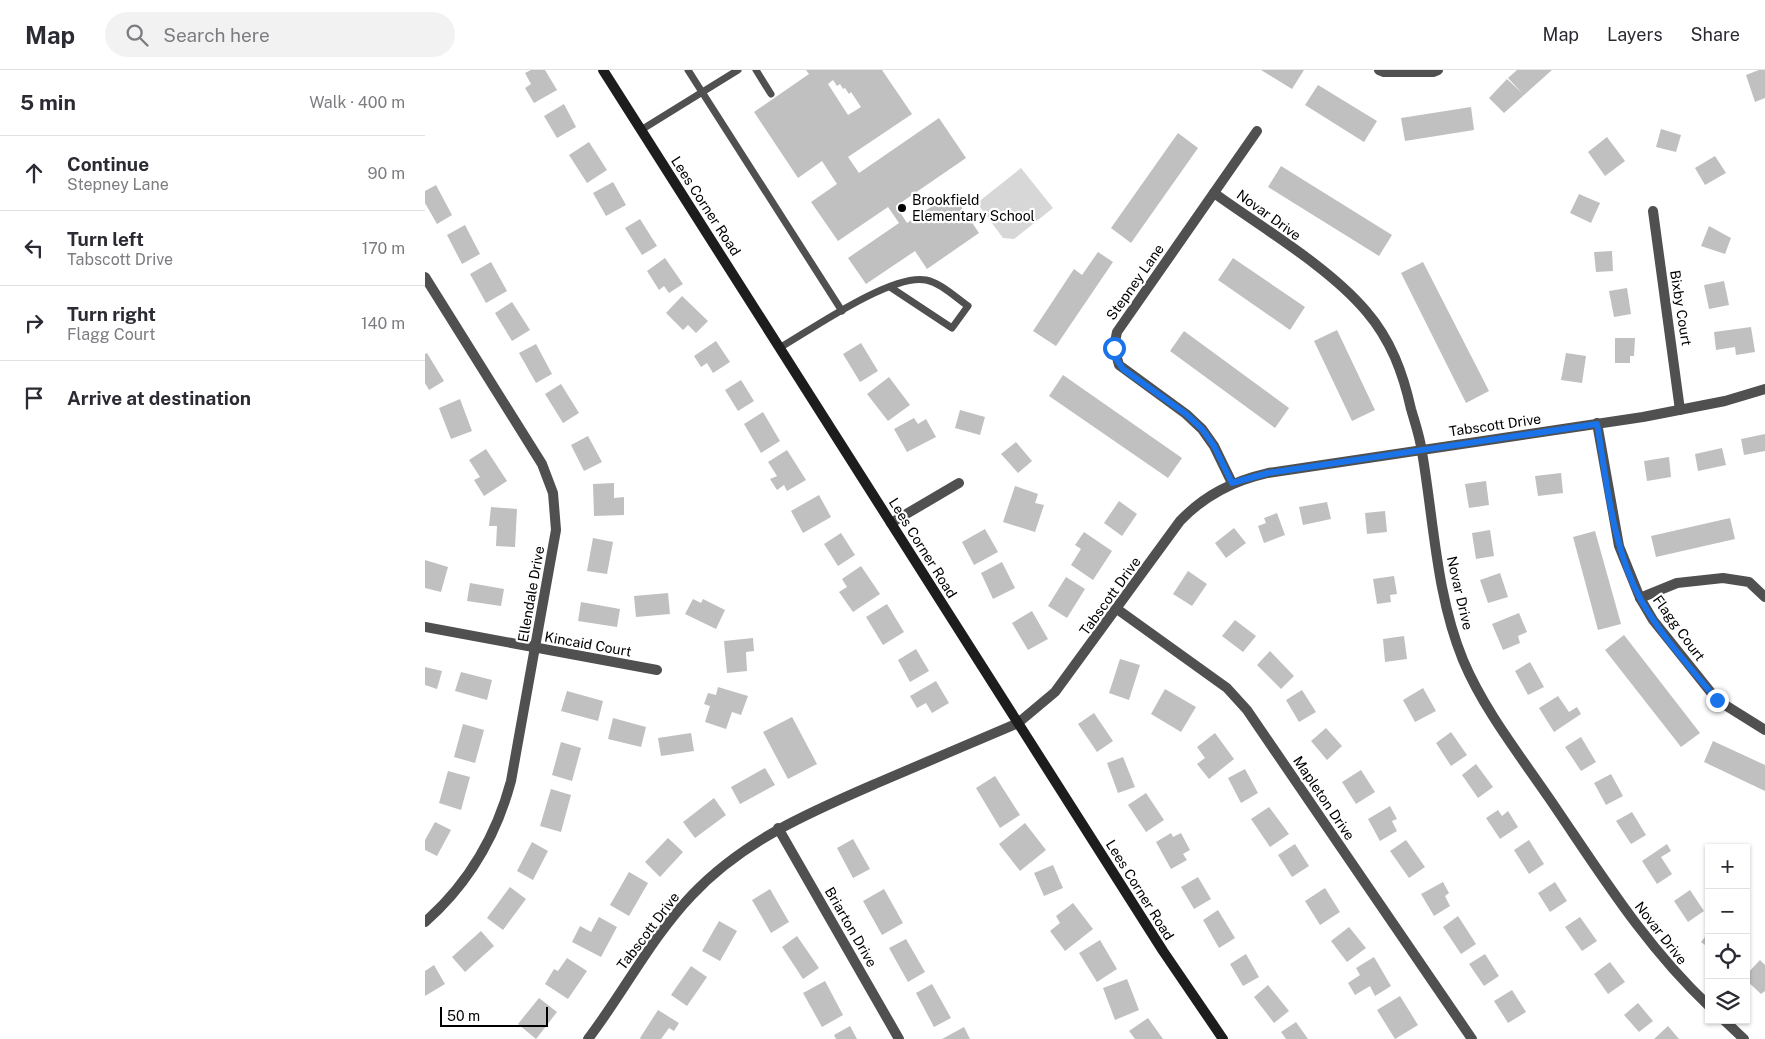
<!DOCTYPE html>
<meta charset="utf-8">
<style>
body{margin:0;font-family:"Public Sans",sans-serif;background:#f2f2f3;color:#2b2b33}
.controls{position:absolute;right:15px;bottom:15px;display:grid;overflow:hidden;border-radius:0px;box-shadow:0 1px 4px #0004}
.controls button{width:45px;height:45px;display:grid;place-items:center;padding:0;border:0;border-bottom:1px solid #e1e1e2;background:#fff;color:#2b2b33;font:25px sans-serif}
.scale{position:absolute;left:15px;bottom:12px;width:108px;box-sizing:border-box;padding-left:5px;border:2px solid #000;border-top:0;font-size:14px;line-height:18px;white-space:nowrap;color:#000;-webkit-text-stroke:4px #fff;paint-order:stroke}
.stop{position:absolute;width:15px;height:15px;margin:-11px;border:4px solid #1a73e8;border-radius:50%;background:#fff}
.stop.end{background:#1a73e8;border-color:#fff;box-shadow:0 1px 5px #0008}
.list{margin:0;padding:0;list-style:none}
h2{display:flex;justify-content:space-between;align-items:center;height:65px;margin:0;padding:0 20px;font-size:21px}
h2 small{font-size:16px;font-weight:400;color:#7c7c81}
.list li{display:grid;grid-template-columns:32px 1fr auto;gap:15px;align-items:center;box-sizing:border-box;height:75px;padding:0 20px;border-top:1px solid #e1e1e2}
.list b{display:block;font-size:19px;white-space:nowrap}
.list p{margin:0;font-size:16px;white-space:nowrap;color:#7c7c81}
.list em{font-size:16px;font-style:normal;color:#7c7c81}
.icon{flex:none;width:28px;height:28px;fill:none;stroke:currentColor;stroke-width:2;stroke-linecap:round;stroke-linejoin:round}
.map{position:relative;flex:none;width:1340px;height:969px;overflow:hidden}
header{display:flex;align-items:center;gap:30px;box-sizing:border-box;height:70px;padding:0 25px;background:#fff;border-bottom:1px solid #e1e1e2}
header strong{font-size:24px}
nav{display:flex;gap:28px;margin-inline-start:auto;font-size:18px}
.search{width:350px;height:45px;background:#f2f2f3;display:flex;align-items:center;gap:12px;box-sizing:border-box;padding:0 18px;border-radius:28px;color:#7c7c81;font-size:19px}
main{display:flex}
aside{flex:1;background:#fff}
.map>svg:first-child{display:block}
</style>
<header>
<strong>Map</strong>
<div class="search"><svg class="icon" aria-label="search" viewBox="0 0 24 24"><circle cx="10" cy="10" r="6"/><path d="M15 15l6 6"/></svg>Search here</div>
<nav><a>Map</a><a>Layers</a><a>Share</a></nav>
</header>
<main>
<aside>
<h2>5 min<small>Walk · 400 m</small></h2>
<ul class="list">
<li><svg class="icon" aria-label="ahead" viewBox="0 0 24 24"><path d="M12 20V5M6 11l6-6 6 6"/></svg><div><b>Continue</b><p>Stepney Lane</p></div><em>90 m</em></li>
<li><svg class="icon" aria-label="left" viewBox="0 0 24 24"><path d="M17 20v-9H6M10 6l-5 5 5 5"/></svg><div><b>Turn left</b><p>Tabscott Drive</p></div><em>170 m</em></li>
<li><svg class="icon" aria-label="right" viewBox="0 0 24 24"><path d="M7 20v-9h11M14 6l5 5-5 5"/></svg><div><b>Turn right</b><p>Flagg Court</p></div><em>140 m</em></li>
<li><svg class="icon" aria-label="arrive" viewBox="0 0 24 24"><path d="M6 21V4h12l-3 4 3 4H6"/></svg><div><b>Arrive at destination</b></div></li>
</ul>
</aside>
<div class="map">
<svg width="1340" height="969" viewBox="0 0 1340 969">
<rect width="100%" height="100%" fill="#fff"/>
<polygon fill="#d7d7d7" points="596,98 628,138 589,169 578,168 552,133"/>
<g fill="#c0c0c0" fill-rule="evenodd">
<polygon points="106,0 120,0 132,20 109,33 100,18 106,14 100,3"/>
<path d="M 381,0 L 457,0 L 487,44 L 423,87 L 434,103 L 514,48 L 541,88 L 471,136 L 482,153 L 527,123 L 554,163 L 502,199 L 490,181 L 441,214 L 423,188 L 474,153 L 463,137 L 413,171 L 386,132 L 412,114 L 397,91 L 373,108 L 329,42 L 384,4 ZM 408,10 L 412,16 L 415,14 L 418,19 L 420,18 L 424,24 L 426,22 L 436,37 L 423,45 L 403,14 Z"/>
<polygon points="836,0 879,0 867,19"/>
<polygon points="1092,0 1127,0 1079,43 1064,28 1082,9 1097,23 1083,8"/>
<polygon points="1334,0 1340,0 1340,28 1330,32 1321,5"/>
<polygon points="893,15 952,51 939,72 880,35"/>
<polygon points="139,34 151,57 132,68 119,46"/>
<polygon points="1046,37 1049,60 980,71 976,48"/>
<polygon points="1236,59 1256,65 1251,82 1231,77"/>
<polygon points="753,63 773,78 706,173 686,158"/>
<polygon points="1182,67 1200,91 1180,106 1163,82"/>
<polygon points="164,72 182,100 162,113 144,85"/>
<polygon points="1290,86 1301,103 1280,115 1270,98"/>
<polygon points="856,96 967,165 954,186 843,117"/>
<polygon points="188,112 201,135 181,146 168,123"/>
<polygon points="11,115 27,145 12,154 0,133 0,121"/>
<polygon points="1154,124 1175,133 1166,153 1145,143"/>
<polygon points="215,149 232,176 217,185 200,158"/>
<polygon points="40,155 55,184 37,194 22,165"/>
<polygon points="1284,156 1306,168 1300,184 1276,176"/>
<polygon points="1187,181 1188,201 1171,202 1169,182"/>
<polygon points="673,182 688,192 631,276 608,261 649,199 657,205"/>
<polygon points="240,188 258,214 244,223 239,216 234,220 222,201"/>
<polygon points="808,188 880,237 865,260 793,210"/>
<polygon points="66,192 82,221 61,233 45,204"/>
<polygon points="998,192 1064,321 1041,333 976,203"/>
<polygon points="1299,211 1304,235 1284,239 1279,215"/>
<polygon points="1202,218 1206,244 1189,247 1184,221"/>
<polygon points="257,226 283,251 271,263 263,255 258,260 241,243"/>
<polygon points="87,232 105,260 87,271 70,243"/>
<polygon points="1326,257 1330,282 1311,285 1310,277 1291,280 1289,262"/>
<polygon points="912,260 950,340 927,351 889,271"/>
<polygon points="759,261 864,338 850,358 745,281"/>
<polygon points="1190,268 1210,268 1209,286 1205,286 1205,293 1190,293"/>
<polygon points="291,271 305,292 288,303 282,293 276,297 269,286"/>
<polygon points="436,273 453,301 435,312 418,284"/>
<polygon points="111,274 127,304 111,313 94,283"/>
<polygon points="2,283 19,311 4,320 0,313 0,284"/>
<polygon points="1141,283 1161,286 1157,313 1136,310"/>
<polygon points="638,305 757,388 743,408 624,326"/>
<polygon points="464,307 485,335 463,351 442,324"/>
<polygon points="316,310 329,331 313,341 300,320"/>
<polygon points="136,314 154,343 138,353 120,324"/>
<polygon points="35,329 47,361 26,369 14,338"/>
<polygon points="535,340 560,347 555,365 530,358"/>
<polygon points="338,342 355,371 336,383 319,354"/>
<polygon points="489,348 493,354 501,349 511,367 482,382 469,359"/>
<polygon points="1340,364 1340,381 1319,385 1316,369"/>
<polygon points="163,366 177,392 159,401 146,375"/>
<polygon points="591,372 607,391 593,403 576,384"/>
<polygon points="1297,378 1301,395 1273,401 1270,384"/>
<polygon points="61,379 82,411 59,426 49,410 55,407 44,390"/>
<polygon points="362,380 381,410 362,421 359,415 352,420 345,409 352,406 343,392"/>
<polygon points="1244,387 1246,407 1222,411 1219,391"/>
<polygon points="1136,403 1138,423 1113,426 1110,406"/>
<polygon points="1061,411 1064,435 1044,438 1040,414"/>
<polygon points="189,413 189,428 199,427 199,445 169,446 168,414"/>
<polygon points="590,416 613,424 610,433 619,435 610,462 578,452"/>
<polygon points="394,425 406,447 378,463 366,441"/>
<polygon points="694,431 712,444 697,466 679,453"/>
<polygon points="902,432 906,449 878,455 874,437"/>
<polygon points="66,437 92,439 90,477 71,476 72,456 64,456"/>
<polygon points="960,441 962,462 942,464 940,443"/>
<polygon points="852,443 860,465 839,473 833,456 841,453 839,448"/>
<polygon points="1305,448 1310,469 1231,487 1226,466"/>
<polygon points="809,458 821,473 801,488 790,473"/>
<polygon points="560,459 573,482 549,495 537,472"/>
<polygon points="1065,460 1069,486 1051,489 1047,463"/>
<polygon points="1170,461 1196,554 1173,560 1148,467"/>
<polygon points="659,462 687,481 668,510 646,495 656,479 650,475"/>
<polygon points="416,463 430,485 413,496 399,474"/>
<polygon points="168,468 188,472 182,504 162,501"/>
<polygon points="0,490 23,497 16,522 0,518"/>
<polygon points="577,492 590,518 568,529 556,503"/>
<polygon points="436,496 455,524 428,542 414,522 422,517 417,509"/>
<polygon points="763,501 782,514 767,536 748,524"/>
<polygon points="1075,503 1083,527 1063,533 1055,510"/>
<polygon points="969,506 972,524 965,525 966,532 952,534 948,509"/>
<polygon points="641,507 660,519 642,548 623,536"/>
<polygon points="45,513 79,519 76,536 42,531"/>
<polygon points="243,523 245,544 211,547 209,526"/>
<polygon points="268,529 276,533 278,529 300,540 291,559 260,544"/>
<polygon points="156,532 195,539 192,557 153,551"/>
<polygon points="462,534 479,562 458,575 441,547"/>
<polygon points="607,541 623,569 603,580 587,553"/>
<polygon points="1094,543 1102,562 1093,566 1095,573 1078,580 1067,554"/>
<polygon points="810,550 831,566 818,582 797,566"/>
<polygon points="1199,565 1275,663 1256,677 1180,580"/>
<polygon points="979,566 982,589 960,592 958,569"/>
<polygon points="328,568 329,581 321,582 322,601 302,603 299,571"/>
<polygon points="491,579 504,601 485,612 473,590"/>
<polygon points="845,581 869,606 856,619 832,595"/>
<polygon points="695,589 715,595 704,630 684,623"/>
<polygon points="1105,592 1119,617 1103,625 1090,601"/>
<polygon points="0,597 17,601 12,619 0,615"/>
<polygon points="36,602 67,610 62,630 30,621"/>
<polygon points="511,611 524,633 507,643 501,633 492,638 485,626"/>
<polygon points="293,617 323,626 316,645 307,642 301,659 280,652 285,636 279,634 283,623 291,625"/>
<polygon points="998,618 1011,641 990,652 978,630"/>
<polygon points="740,619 771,637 756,662 726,644"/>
<polygon points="877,620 891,642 874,652 861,630"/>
<polygon points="142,621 178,631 173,651 136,641"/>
<polygon points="1133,626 1144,642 1152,637 1156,644 1129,662 1114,638"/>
<polygon points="669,643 688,671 672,682 653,654"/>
<polygon points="367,647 392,694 363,709 338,662"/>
<polygon points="188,648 221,657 216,677 183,669"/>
<polygon points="38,654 59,660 50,693 29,687"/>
<polygon points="901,658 917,676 902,690 886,671"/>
<polygon points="1026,662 1042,685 1026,696 1011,673"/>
<polygon points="266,663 269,681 236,686 233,668"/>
<polygon points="790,663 809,689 784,709 772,694 780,688 772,677"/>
<polygon points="1156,667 1171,692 1156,701 1140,677"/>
<polygon points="1288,671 1340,695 1340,721 1279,692"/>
<polygon points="136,672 156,678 147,711 127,705"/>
<polygon points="698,687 710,717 693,723 682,693"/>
<polygon points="1051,694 1068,717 1053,728 1037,705"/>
<polygon points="340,698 350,715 315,734 306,717"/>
<polygon points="820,699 833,723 816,733 803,708"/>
<polygon points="936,700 950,722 931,734 917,712"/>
<polygon points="23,701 45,707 36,740 14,733"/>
<polygon points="1186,704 1198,726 1181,735 1169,713"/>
<polygon points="570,706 595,745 575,758 551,718"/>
<polygon points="126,719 146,725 136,762 115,756"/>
<polygon points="721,723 739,750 721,762 703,735"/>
<polygon points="289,728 301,745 270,768 258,752"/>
<polygon points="965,736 972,749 967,751 972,761 955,771 943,749"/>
<polygon points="844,737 864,764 845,777 826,749"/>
<polygon points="1073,740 1077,746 1083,741 1093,757 1075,769 1061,748"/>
<polygon points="1207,742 1221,765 1206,774 1191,751"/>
<polygon points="10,752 26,760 12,786 0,780 0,770"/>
<polygon points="600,753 621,780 595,801 574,774"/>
<polygon points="746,763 748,767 756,763 765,780 758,784 762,790 746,799 731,772"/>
<polygon points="243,768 258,782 235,807 220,792"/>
<polygon points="428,769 445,799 428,808 412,778"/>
<polygon points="981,770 1000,797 984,808 965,781"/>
<polygon points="1104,770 1119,794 1104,804 1089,780"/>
<polygon points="107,772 123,781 108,810 92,801"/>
<polygon points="870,774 884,796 867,807 853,785"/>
<polygon points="1242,774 1246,781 1236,787 1247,804 1232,814 1217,791"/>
<polygon points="628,795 638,818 619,826 609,803"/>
<polygon points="204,802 223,813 204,846 185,835"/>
<polygon points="773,807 786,829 769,839 756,817"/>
<polygon points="1018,812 1024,823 1020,826 1025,836 1009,846 996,824"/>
<polygon points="1130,812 1142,831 1125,842 1113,823"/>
<polygon points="85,817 101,829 78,860 62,848"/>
<polygon points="900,818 915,842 895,855 880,831"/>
<polygon points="345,819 364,852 346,863 327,830"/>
<polygon points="459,819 478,853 457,865 438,831"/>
<polygon points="1265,820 1279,841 1263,852 1249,831"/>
<polygon points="648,833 668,859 640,881 625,861 635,853 631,846"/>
<polygon points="793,840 810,868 794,878 778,850"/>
<polygon points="1033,846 1051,874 1036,884 1018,857"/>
<polygon points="174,847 192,857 176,887 147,872 155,856 166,862"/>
<polygon points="1155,847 1172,871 1157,881 1140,857"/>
<polygon points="294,851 312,861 295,891 277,881"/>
<polygon points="924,857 941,878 922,892 906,871"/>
<polygon points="56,861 69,876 40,902 27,887"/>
<polygon points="1284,862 1284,878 1276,872"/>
<polygon points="372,866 394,898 378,909 357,877"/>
<polygon points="481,869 500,902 483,912 464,878"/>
<polygon points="675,870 692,899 672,912 654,883"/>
<polygon points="821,884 834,907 818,916 805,894"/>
<polygon points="1060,884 1074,906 1059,916 1044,894"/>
<polygon points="949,887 966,916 950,926 945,916 930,925 923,913 935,905 931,898"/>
<polygon points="142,888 162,901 143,929 120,914 129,899 133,901"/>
<polygon points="1335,890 1340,895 1340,921 1336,924 1321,910 1321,905"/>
<polygon points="1185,892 1200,912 1183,924 1169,904"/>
<polygon points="9,895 20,914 0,926 0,901"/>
<polygon points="266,896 282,907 262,936 246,925"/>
<polygon points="702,909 714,940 690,950 678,918"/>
<polygon points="400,911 418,945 397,957 378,923"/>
<polygon points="507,914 526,948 509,957 491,923"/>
<polygon points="843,915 864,941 849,953 829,927"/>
<polygon points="1087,920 1101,942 1083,953 1069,931"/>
<polygon points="975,926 993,955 970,969 952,940"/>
<polygon points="114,928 132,942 111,969 93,954"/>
<polygon points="1213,933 1228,951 1214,962 1199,945"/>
<polygon points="233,940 254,953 249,961 244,958 236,969 216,969 215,968"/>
<polygon points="723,948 738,969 710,969 704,961"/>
<polygon points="871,952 883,969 861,969 856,962"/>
<polygon points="425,956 432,969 411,969 409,965"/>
<polygon points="1243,956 1254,969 1229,969"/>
<polygon points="539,957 545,969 517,969"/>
</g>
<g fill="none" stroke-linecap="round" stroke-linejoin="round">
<g stroke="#505050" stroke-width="7">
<polyline points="263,0 417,241"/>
<polyline points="331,0 346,24"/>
<polyline points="216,60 313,0"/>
<path d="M 356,277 C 387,259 467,203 501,210 C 516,213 530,227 543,236 L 527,258 L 465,217"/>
</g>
<g stroke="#505050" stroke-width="10">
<polyline points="954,0 959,2 1008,2 1013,0"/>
<path d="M 789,123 C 836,157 904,197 941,241 C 966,270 978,303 986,339 C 990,353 995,367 997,382 C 1009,452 1011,524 1038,590 C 1059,640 1094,684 1124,728 C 1174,801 1219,875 1284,936"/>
<polyline points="1228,141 1255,340"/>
<path d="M 0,207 L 117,394 L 128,423 L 131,460 L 86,711 C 71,767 43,814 0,852"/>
<polyline points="1172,353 1194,476 1215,528 1228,550 1292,630 1340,660"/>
<polyline points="807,413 789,376 777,359 761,344 694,295 689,277 692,262 832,61"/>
<polyline points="466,453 534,413"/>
<polyline points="1215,528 1252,513 1298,508 1324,512 1340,527"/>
<polyline points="692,539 802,618 822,640 1047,969"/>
<polyline points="0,557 232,600"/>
<polyline points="353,758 474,969"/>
<polyline points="1299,950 1319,969"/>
<path d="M 163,969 C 199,922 226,868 267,825 C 318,771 383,743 450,714 C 498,694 545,673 593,653 L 630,622 L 755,451 C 780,425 808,411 843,403 L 1218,347 L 1300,331 L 1340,319"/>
</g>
<polyline stroke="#1d1d1d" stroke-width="10" points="178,0 738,881 798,969"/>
</g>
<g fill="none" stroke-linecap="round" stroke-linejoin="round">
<path stroke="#1a73e8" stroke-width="6" d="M 689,278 L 690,287 L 698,299 L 761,344 L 777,359 L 789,376 L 807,413 L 843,403 L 1172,354 C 1182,412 1187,477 1216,530 C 1236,566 1266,598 1292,630"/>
</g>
<circle fill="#000" stroke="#fff" stroke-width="2" cx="477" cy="138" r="5"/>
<g text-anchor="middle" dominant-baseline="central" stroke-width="4.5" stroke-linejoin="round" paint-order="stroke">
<g font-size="14" fill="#000" stroke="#fff" text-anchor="start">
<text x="487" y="130">Brookfield<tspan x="487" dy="16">Elementary School</tspan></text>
</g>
<g font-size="14" fill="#000" stroke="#fff">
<text transform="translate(281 136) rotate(57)">Lees Corner Road</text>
<text transform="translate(844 145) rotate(36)">Novar Drive</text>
<text transform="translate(710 212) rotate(-55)">Stepney Lane</text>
<text transform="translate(1256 238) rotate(81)">Bixby Court</text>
<text transform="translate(1070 355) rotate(-8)">Tabscott Drive</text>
<text transform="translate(498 478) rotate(58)">Lees Corner Road</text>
<text transform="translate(1035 523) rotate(77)">Novar Drive</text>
<text transform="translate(106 524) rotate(-80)">Ellendale Drive</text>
<text transform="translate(685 526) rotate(-54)">Tabscott Drive</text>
<text transform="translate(1254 558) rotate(54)">Flagg Court</text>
<text transform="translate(163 574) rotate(10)">Kincaid Court</text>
<text transform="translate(899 728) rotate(56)">Mapleton Drive</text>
<text transform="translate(715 820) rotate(58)">Lees Corner Road</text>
<text transform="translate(426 857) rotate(60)">Briarton Drive</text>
<text transform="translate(223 861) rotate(-53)">Tabscott Drive</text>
<text transform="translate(1236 863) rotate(52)">Novar Drive</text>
</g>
</g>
</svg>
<div class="controls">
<button>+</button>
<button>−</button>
<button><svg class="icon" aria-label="locate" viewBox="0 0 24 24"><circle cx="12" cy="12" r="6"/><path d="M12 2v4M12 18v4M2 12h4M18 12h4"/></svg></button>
<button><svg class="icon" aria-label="layers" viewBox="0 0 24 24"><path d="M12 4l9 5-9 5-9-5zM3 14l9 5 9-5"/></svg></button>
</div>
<div class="scale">50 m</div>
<div class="stop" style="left:689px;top:278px"></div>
<div class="stop end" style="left:1292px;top:630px"></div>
</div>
</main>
